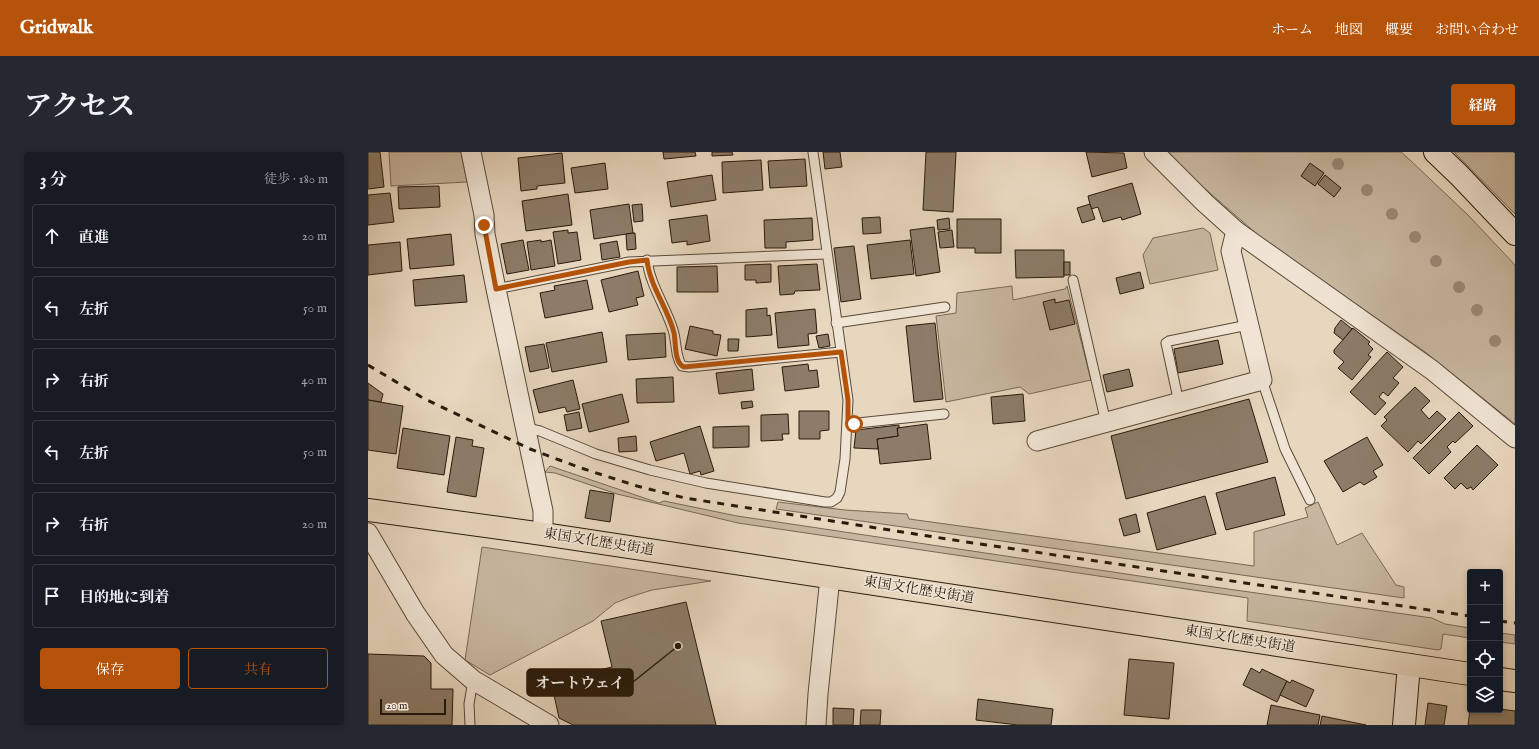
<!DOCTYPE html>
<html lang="ja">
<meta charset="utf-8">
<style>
body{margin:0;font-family:"IM FELL English","Noto Serif JP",serif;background:#242831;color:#f1f3f6}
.controls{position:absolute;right:12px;bottom:12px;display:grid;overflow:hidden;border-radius:4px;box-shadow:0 2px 6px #0003}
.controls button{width:36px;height:36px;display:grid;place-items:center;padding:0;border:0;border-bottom:1px solid #363941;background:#171b24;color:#f1f3f6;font:20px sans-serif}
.scale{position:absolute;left:12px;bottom:10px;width:66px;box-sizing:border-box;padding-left:4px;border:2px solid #281a0b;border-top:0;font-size:11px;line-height:14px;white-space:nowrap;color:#281a0b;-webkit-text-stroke:3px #f0e5d5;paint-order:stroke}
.stop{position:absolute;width:12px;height:12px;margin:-9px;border:3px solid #b45309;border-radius:50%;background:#fff}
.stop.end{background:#b45309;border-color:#fff;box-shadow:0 1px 4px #0008}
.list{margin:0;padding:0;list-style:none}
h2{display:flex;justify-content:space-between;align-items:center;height:52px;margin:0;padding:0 16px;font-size:17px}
h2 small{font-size:13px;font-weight:400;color:#9ea1a6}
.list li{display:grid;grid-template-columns:26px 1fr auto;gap:12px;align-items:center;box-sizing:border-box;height:64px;margin:0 8px 8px;padding:0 8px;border:1px solid #363941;border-radius:4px}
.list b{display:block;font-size:15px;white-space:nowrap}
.list em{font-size:13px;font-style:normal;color:#9ea1a6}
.actions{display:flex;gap:8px;padding:12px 16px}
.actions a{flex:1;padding:9px 0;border:1px solid #b45309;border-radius:4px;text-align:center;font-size:14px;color:#b45309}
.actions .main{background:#b45309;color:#fff}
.icon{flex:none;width:22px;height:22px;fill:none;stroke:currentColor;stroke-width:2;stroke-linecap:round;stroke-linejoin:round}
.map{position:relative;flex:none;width:1147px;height:573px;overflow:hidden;border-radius:4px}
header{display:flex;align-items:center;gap:24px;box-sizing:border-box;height:56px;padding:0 20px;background:#b45309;color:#fff}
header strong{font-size:19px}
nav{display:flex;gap:22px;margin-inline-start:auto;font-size:14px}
.intro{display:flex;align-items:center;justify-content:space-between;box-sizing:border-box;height:96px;padding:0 24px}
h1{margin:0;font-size:28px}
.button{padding:10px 18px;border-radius:4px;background:#b45309;color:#fff;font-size:14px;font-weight:700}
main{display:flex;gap:24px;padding:0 24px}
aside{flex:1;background:#171b24;border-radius:4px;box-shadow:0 2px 6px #0003}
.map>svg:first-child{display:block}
</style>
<header>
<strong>Gridwalk</strong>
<nav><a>ホーム</a><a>地図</a><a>概要</a><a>お問い合わせ</a></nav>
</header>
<div class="intro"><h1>アクセス</h1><a class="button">経路</a></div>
<main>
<aside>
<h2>3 分<small>徒歩 · 180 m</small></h2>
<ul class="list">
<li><svg class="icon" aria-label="ahead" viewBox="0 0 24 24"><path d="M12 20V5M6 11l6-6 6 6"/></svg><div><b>直進</b></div><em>20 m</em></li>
<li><svg class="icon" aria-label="left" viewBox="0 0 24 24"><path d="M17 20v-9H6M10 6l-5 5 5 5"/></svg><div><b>左折</b></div><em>50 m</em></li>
<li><svg class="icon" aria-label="right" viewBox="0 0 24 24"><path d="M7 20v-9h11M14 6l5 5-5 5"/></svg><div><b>右折</b></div><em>40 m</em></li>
<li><svg class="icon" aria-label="left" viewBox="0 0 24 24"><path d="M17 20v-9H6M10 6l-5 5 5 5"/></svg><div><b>左折</b></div><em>50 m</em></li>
<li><svg class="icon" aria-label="right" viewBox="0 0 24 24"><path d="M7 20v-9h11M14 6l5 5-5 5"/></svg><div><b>右折</b></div><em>20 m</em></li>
<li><svg class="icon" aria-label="arrive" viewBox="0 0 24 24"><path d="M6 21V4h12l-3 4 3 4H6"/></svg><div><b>目的地に到着</b></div></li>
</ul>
<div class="actions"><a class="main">保存</a><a>共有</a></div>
</aside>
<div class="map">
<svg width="1147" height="573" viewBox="0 0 1147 573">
<rect width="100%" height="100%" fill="#e8d7bf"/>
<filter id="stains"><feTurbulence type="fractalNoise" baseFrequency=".005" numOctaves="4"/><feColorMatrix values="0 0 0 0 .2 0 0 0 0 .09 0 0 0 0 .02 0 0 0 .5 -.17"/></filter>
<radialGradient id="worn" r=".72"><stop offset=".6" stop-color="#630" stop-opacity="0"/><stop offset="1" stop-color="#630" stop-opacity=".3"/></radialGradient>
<g fill="#c7b7a0" stroke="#786856">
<polygon points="21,0 93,0 99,30 23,34"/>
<polygon points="799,0 1033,0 1042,8 1101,64 1147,113 1147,272 1057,200 897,89 820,22"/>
<polygon points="1086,0 1147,0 1147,62"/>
<polygon points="835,76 842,81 850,118 782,132 775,103 785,86"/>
<polygon points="644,134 645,148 697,137 699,134 723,228 661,242 652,235 578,250 568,164 588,161 589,141"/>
<polygon points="182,314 291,351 296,349 369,364 832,433 1064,466 1077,472 1102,476 1102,486 1075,482 1073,497 1070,498 879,469 880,446 370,371 249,342 187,321 177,320"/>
<polygon points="410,350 477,358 539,362 541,367 886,414 886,380 940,365 937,356 950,350 969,393 994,381 1028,433 1036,435 1036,446 408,357"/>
<polygon points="114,395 343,429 284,438 262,445 247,451 225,469 122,523 97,508"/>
<polygon points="1132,481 1147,483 1147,492 1132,490"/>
</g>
<g fill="#8c7c69" stroke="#281a0b">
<polygon points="0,0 12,0 16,35 0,37"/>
<polygon points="295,0 327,0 328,4 296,7"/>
<polygon points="344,0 364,0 365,3 344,4"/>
<polygon points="455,0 472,0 474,15 457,17"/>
<polygon points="558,0 588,0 585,60 555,58"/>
<polygon points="718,0 756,1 759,16 724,25"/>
<polygon points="194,1 197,31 169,34 169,37 153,39 150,6"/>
<polygon points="437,7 439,34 402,36 400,9"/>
<polygon points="393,8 395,38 355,41 354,10"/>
<polygon points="237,11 240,37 207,41 203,16"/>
<polygon points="942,11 956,21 947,34 933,24"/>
<polygon points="344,23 348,48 303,55 299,30"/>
<polygon points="957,23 973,36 966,45 950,32"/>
<polygon points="764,31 773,62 754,68 753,65 735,70 730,55 723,57 720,44"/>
<polygon points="71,34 72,55 31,57 30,35"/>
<polygon points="22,41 26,70 0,73 0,43"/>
<polygon points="200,42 204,73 158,79 154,49"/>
<polygon points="261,52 265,81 226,87 222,58"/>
<polygon points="274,52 275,69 266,70 264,53"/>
<polygon points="722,52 727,67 714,71 709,56"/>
<polygon points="339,63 342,89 319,93 319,89 304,91 301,68"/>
<polygon points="512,65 513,81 495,82 494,66"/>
<polygon points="444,66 445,88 418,90 418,96 397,96 396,68"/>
<polygon points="581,66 582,77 570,78 569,68"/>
<polygon points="589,67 633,67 633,101 607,101 607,96 589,96"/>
<polygon points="566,75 572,120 548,124 542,78"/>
<polygon points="200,78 200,81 209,80 213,108 190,112 185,80"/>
<polygon points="584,78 586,95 572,96 570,80"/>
<polygon points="265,81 267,81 268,97 259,98 258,82"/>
<polygon points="83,82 86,113 42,117 39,87"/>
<polygon points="155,88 161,118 139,122 133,92"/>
<polygon points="173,88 173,90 183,88 187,114 163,118 159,90"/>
<polygon points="542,88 546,122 503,127 499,93"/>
<polygon points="249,89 252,105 234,108 232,92"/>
<polygon points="32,90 34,119 0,123 0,93"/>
<polygon points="486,94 493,147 473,150 466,96"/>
<polygon points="647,98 696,98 696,125 648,126"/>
<rect x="696" y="110" width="6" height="13"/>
<polygon points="403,112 403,130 388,131 388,128 377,128 377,113"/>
<polygon points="449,112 452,138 427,139 426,142 412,143 410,114"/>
<polygon points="349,114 350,140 309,140 309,115"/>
<polygon points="270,119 276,144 268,146 270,153 241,160 233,128"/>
<polygon points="772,120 776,136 752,142 748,126"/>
<polygon points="96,123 99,150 47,154 45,128"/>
<polygon points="219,128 225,157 177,166 172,141 187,138 186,134"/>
<polygon points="687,147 687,151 701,148 707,172 682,178 675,150"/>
<polygon points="399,156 399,164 402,163 404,183 378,185 378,158"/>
<polygon points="447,157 449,181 440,182 441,193 410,196 407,161"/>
<polygon points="973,168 984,177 975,188 966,181 967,176"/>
<polygon points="567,171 575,247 546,250 538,174"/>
<polygon points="322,174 345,179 345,182 353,183 349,204 317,197"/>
<polygon points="985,176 1002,190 1000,192 1005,197 1000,203 1003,205 984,228 970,216 976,210 966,201 966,198"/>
<polygon points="234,180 239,210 184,220 178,191"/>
<polygon points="297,181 298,205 260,208 258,183"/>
<polygon points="460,182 462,194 451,196 448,184"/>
<polygon points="360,187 371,187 370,199 360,199"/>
<polygon points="850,188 855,212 810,221 806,197"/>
<polygon points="176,192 181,216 162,220 157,195"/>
<polygon points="1019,200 1035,215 1025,226 1031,231 1020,244 1015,240 1011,245 1018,251 1007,263 982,240"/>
<polygon points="440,212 441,219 449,218 451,235 417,239 414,215"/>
<polygon points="384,217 386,238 351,242 348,221"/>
<polygon points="761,217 765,234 739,240 735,223"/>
<polygon points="305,225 306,250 269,251 268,227"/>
<polygon points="205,228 212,257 199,260 197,255 171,261 165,238"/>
<polygon points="0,231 15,242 13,250 0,248"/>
<polygon points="1047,235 1062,249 1053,258 1061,267 1069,259 1078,267 1053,292 1050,289 1040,300 1013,274 1019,268 1016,265"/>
<polygon points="254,242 261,270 221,280 214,252"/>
<polygon points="655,242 657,269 625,272 623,245"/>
<polygon points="881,247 900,310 758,347 743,284"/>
<polygon points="0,248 35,254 28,302 0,298"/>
<polygon points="384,249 385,255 374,257 373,250"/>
<polygon points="431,259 461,259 461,278 452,279 452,287 431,287"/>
<polygon points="211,260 214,276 199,279 196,263"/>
<polygon points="1091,260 1105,274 1087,291 1085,289 1079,295 1083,300 1061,322 1045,306"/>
<polygon points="420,262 421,282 414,282 415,288 393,289 393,263"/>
<polygon points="559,272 563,307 512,312 509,287 530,284 529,276"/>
<polygon points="531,273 531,276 529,276 530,284 509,287 510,297 486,296 488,278"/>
<polygon points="332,274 346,319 333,323 332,319 322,322 316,301 288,309 282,290"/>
<polygon points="381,274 381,295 345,296 345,275"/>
<polygon points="35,276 82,284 76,323 29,316"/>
<polygon points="268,284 269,299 251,300 250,286"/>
<polygon points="88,285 105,288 104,294 116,296 108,345 79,340"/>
<polygon points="999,285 1015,313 1005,319 1009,325 996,333 992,330 975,340 956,309"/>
<polygon points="1109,293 1130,313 1105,338 1103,335 1099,337 1093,331 1087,337 1076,326"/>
<polygon points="907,325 917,363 858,378 848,341"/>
<polygon points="222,338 246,342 242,370 217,366"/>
<polygon points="837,344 848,382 789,398 779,361"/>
<polygon points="768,362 772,380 756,384 751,367"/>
<polygon points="318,450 348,573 205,573 191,566 183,529 244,515 233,469"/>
<polygon points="0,502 56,504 63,511 63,537 85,537 84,573 0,573"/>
<polygon points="761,507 806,511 801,567 756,563"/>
<polygon points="883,516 892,521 894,517 919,529 909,550 875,533"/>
<polygon points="924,528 946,538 938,555 912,543 919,529 922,531"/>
<polygon points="610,547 685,557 683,573 650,573 608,568"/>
<polygon points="1060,551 1079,554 1076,573 1057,573"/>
<polygon points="903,553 952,563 950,573 899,573"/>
<polygon points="465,556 486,557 485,573 465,573"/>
<polygon points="1132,557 1147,559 1147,573 1100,573 1102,558"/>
<polygon points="493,558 513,558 512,573 492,573"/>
<polygon points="954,564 998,573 952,573"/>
</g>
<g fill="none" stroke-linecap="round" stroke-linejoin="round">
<defs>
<g id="lane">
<path d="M 279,108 C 282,133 298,155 305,178 C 309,190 307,205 314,214 L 321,215 L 473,200"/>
<polyline points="705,128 738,271"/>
<polyline points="128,137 261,110 458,102"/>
<polyline points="468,171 577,155"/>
<polyline points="894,228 917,297 942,348"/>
<polyline points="811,251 798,191 801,189 880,173"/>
<polyline points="480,272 576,262"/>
<polyline points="158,276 172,279 228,302 282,318 338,331 457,350 463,350 469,346 472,340 477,307 480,248 445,0"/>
<polyline points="102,573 101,552 105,528"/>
</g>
<g id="street">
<polyline points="103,0 116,63 117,82 128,137 175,359 175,382"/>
<polyline points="786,0 837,51 868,79 1064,218 1147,286"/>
<polyline points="669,289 894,228 863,99 868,79"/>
<polyline points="0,381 47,461 76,503 105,528 181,573"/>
<polyline points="448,573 450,542 462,425"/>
</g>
<g id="secondary">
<polyline points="1067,0 1091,23 1147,82"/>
<polyline points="1036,573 1041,513"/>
</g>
<g id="highway">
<polyline points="0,358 175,382 1102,522"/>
<polyline points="1132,527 1147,529"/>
</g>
</defs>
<use href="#lane" stroke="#584938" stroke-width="11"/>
<use href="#street" stroke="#584938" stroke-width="21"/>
<use href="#secondary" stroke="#281a0b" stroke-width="24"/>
<use href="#highway" stroke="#281a0b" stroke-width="24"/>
<use href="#lane" stroke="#f0e5d5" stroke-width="9"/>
<use href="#street" stroke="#f0e5d5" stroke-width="19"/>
<use href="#secondary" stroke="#f0e5d5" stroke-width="22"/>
<use href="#highway" stroke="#e8d7bf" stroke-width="22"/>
<g stroke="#281a0b" stroke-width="3" stroke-dasharray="7 7" stroke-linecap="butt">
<polyline points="0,213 55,246 162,297 213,316 269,334 317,346 592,389 1102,464"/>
<polyline points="1132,469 1147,471"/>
</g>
</g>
<g fill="#998975">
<circle cx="970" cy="12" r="6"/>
<circle cx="999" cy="38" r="6"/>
<circle cx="1024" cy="62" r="6"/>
<circle cx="1047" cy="85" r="6"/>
<circle cx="1068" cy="109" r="6"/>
<circle cx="1091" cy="135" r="6"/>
<circle cx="1109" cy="158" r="6"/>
<circle cx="1127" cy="189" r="6"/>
</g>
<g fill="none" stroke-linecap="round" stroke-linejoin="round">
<path stroke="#b45309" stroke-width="5" d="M 116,73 L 128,137 L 261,110 L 279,108 C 282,135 300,156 306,181 C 308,191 306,211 316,215 L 473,200 L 480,248 L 480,272 L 486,272"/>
</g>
<g text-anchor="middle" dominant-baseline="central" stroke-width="3" stroke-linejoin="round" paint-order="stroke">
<g font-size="14" fill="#281a0b" stroke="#f0e5d5">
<text transform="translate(231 390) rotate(9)">東国文化歴史街道</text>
<text transform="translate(551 438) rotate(9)">東国文化歴史街道</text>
<text transform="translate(872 487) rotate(9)">東国文化歴史街道</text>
</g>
</g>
<path fill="none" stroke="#281a0b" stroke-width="1.5" d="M310 494L265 530"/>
<circle fill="#281a0b" stroke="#f0e5d5" stroke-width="1.5" cx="310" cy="494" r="4"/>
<rect fill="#281a0b" stroke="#281a0b" stroke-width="1.5" x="159" y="517" width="106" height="27" rx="4"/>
<g font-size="15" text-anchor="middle" font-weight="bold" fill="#fff">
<text x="212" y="536">オートウェイ</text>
</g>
<rect width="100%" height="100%" filter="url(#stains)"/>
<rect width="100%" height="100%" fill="url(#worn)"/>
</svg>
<div class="controls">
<button>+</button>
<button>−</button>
<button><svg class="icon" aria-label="locate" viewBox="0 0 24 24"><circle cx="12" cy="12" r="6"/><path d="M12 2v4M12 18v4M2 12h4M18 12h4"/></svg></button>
<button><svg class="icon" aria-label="layers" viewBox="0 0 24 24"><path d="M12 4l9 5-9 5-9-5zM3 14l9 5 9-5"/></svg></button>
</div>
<div class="scale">20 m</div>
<div class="stop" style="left:486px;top:272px"></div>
<div class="stop end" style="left:116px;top:73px"></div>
</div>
</main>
